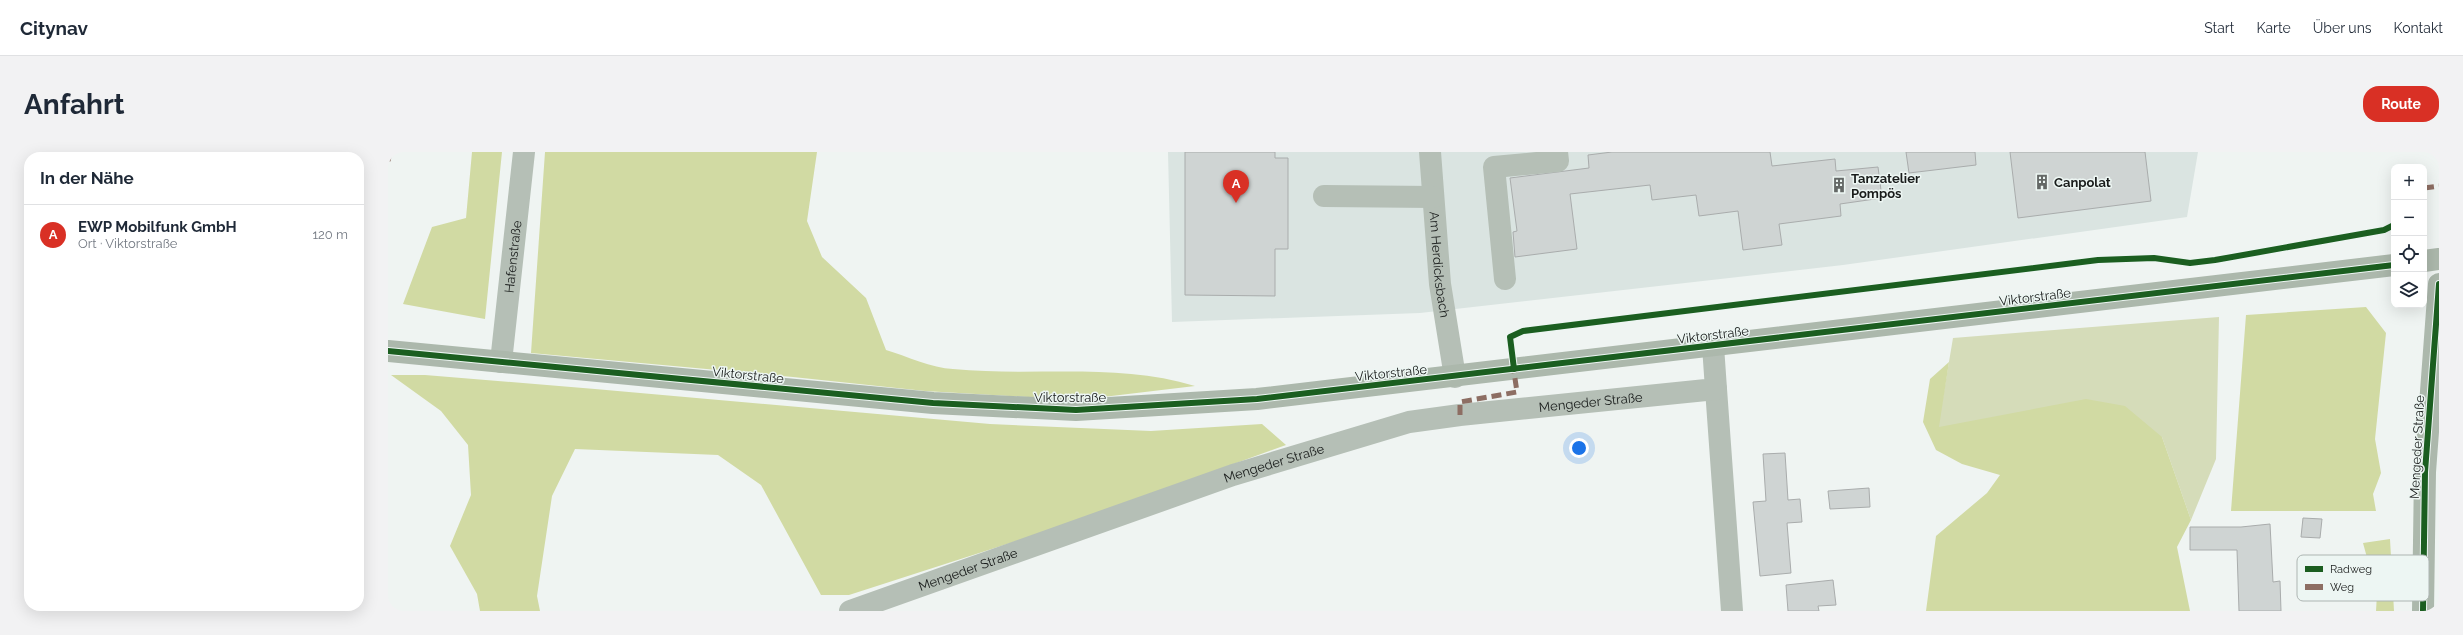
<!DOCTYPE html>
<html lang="de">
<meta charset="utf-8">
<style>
body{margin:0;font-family:Raleway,sans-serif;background:#f2f2f3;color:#1f2937}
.controls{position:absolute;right:12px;top:12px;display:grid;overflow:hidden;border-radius:8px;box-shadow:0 4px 16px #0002}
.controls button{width:36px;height:36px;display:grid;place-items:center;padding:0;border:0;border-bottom:1px solid #e0e1e3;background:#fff;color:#1f2937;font:20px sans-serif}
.you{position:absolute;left:1191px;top:296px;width:14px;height:14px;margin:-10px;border:3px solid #fff;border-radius:50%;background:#1a73e8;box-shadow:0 0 0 6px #1a73e833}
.badge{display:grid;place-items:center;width:26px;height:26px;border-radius:50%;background:#d93025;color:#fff;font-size:13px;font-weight:700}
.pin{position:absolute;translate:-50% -33px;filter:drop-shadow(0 1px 2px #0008)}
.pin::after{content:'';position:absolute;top:21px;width:14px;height:12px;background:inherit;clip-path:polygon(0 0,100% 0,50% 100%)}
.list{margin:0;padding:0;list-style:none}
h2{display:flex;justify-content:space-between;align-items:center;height:52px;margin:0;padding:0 16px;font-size:17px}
h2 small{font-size:13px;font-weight:400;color:#747a83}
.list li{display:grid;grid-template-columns:26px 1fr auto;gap:12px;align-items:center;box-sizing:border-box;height:60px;padding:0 16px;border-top:1px solid #e0e1e3}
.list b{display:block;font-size:15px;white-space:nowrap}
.list p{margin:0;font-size:13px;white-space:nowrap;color:#747a83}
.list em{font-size:13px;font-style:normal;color:#747a83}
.icon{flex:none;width:22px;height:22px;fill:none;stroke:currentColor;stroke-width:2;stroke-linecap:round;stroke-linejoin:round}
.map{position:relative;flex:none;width:2051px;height:459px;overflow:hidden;border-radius:16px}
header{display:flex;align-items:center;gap:24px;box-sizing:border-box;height:56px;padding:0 20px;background:#fff;border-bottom:1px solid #e0e1e3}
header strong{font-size:19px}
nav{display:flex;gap:22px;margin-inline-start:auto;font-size:14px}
.intro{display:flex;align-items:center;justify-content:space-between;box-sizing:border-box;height:96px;padding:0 24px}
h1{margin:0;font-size:28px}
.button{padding:10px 18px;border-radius:16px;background:#d93025;color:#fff;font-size:14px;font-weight:700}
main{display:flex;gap:24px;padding:0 24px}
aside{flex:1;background:#fff;border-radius:16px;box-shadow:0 4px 16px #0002}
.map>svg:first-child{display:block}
</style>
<header>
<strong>Citynav</strong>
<nav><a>Start</a><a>Karte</a><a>Über uns</a><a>Kontakt</a></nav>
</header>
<div class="intro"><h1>Anfahrt</h1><a class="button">Route</a></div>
<main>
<aside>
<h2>In der Nähe<small></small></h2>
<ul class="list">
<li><span class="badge">A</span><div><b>EWP Mobilfunk GmbH</b><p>Ort · Viktorstraße</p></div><em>120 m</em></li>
</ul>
</aside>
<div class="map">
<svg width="2051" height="459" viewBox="0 0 2051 459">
<rect width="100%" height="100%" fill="#eff4f2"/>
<polygon fill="#dae4e1" points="780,0 1810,0 1799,65 1455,113 1032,161 784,170"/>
<polygon fill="#d5dcb9" points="1831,165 1828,307 1803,368 1774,285 1550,275 1565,186"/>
<g fill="#d1daa3">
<polygon points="84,0 114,0 97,167 15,152 44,75 78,66"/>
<path d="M 157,0 L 429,0 L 419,69 L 434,105 L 478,146 L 498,198 C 518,204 544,216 565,217 C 645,225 729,210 807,234 L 690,248 L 537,239 L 405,225 L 143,201 Z"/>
<polygon points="1978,155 1998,181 1987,287 1993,321 1985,342 1988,359 1843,359 1858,163"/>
<polygon points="1561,210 1551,275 1698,247 1737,254 1774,285 1803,368 1789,395 1802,459 1538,459 1548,384 1599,341 1612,323 1574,312 1548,298 1535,270 1542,227"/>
<polygon points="3,223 37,223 207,237 602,272 763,279 874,272 898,293 678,373 461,443 433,443 373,333 330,303 187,297 164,344 149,444 152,459 92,459 89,442 62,394 83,343 80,293 53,259"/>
<polygon points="2002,387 2006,459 1988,459 1989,442 1975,391"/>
</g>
<g fill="#cfd4d3" stroke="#a9acac">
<polygon points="797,0 887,0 887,6 900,6 900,97 887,97 887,144 797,143"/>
<polygon points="1224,0 1382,0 1384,14 1447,7 1448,19 1490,15 1494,46 1452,52 1453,64 1391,72 1394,93 1355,98 1350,59 1311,64 1308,43 1264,48 1262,33 1182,42 1189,97 1127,105 1125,80 1129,79 1122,26 1201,16 1200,3"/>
<polygon points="1518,0 1587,0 1588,13 1521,21"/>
<polygon points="1622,0 1757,0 1763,49 1630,66"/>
<polygon points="1397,301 1400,348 1412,347 1414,370 1399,371 1403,421 1372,424 1365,350 1378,349 1375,302"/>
<polygon points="1481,336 1482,355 1442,357 1440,339"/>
<polygon points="1915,366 1934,367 1932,386 1913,385"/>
<polygon points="1882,372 1885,430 1892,429 1893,459 1851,459 1849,398 1802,398 1802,375 1853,375"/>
<polygon points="1445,428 1448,453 1430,454 1431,459 1400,459 1398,433"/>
</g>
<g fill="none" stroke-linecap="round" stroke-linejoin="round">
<g stroke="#b5bfb6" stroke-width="22">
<path id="s1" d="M 1042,0 L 1052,132 L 1067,225"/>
<polyline points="936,44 1045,45"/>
<polyline points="1117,127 1106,15 1170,9 1169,0"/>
<path id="s2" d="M 113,210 L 136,0"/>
<polyline points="1328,237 1344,459"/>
<path id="s3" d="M 462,459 L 845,323 L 1021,270 L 1072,263 L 1328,237 L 1325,194"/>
</g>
<g stroke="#acb8ac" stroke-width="22">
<polyline points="2036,109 2051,107"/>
<polyline points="0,199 545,251 688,258 869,247 2006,113"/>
<polyline points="2035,459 2037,320 2051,132"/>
</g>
<g stroke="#8d6e63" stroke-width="5" stroke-dasharray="10 5" stroke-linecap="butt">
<polyline points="0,9 2,0"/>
<polyline points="2036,36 2051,34"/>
<polyline points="1072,263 1072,250 1129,240 1125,213"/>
</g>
<defs>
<g id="cycleway">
<polyline points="0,199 545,251 688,258 869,247 2006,113"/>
<polyline points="1126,217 1122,185 1135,179 1710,108 1766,106 1802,111 1827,108 1996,78 2006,73"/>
<polyline points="2035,459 2037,320 2051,132"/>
</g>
</defs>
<use href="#cycleway" stroke="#edf6f3" stroke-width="8"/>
<use href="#cycleway" stroke="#1b5e20" stroke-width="6"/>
</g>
<defs>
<symbol id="building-bare" viewBox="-9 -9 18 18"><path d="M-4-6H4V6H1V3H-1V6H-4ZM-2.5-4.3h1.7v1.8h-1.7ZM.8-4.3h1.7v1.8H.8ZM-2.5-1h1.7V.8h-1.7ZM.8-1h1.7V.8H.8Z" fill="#646866" stroke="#edf6f3" stroke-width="2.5" paint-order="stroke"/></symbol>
</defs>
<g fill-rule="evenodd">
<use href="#building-bare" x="1643" y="19" width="22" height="22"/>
<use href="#building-bare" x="1440" y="22" width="22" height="22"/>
</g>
<g text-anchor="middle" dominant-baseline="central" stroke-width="3" stroke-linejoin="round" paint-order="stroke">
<g font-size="13" font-weight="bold" fill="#191c1b" stroke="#edf6f3" text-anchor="start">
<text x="1463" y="26">Tanzatelier<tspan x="1463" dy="15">Pompös</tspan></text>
<text x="1666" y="30">Canpolat</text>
</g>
<g font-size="13" fill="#191c1b" stroke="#edf6f3">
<text stroke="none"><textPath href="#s2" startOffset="106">Hafenstraße</textPath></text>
<text stroke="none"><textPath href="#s1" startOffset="113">Am Herdicksbach</textPath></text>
<text transform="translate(1647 145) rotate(-7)">Viktorstraße</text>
<text transform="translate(1325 183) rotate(-7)">Viktorstraße</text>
<text transform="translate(1003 221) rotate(-6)">Viktorstraße</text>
<text transform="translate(360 223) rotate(6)">Viktorstraße</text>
<text x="682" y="245">Viktorstraße</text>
<text stroke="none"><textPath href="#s3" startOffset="773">Mengeder Straße</textPath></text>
<text transform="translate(2029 295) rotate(-87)">Mengeder Straße</text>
<text stroke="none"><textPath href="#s3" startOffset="449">Mengeder Straße</textPath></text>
<text stroke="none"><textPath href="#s3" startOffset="125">Mengeder Straße</textPath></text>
</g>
</g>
<rect x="1909" y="403" width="132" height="46" rx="6" fill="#edf6f3" stroke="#adb5b2" stroke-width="1"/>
<rect x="1917" y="414" width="18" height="6" fill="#1b5e20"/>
<rect x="1917" y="432" width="18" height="6" fill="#8d6e63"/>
<g font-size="11" fill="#191c1b">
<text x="1942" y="421">Radweg</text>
<text x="1942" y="439">Weg</text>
</g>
</svg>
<div class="controls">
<button>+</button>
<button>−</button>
<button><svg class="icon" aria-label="locate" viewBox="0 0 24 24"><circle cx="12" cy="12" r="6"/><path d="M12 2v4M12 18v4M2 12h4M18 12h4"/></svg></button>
<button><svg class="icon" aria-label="layers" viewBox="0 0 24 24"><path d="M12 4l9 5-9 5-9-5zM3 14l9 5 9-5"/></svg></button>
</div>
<div class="you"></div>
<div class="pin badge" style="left:848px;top:51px">A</div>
</div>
</main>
